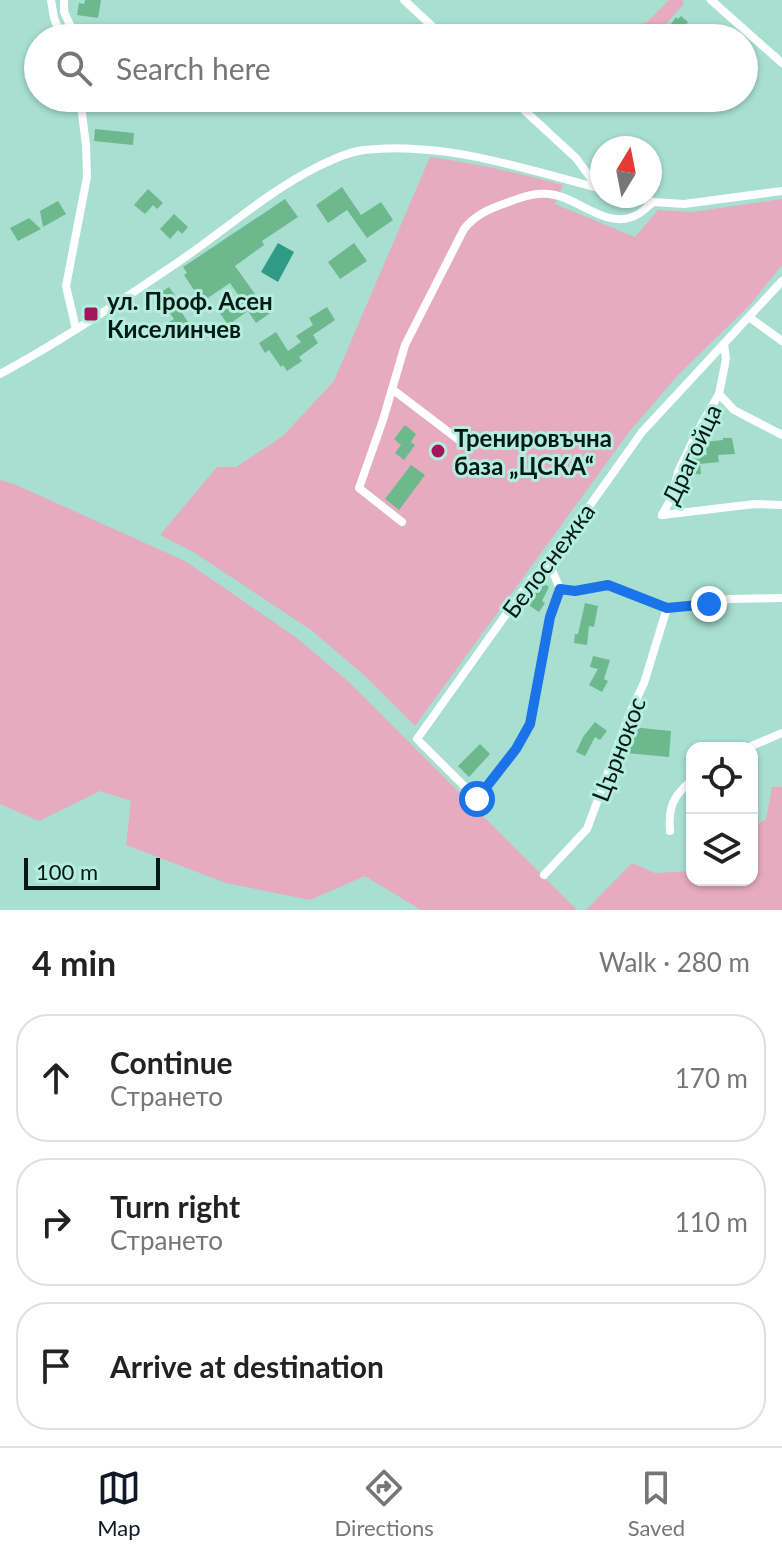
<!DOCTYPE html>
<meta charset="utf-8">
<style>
body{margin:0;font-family:Lato,sans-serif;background:#f6f6f6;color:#222}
.controls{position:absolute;right:24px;bottom:24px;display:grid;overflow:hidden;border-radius:16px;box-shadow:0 2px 6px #0004}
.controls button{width:72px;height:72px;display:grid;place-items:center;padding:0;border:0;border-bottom:2px solid #e0e0e0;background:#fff;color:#222;font:40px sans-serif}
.compass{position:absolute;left:590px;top:136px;width:72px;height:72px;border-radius:50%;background:#fff;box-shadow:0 2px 6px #0004;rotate:10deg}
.scale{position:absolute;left:24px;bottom:20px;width:136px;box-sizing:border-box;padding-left:8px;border:4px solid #041a15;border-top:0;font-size:22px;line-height:28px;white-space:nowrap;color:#041a15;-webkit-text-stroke:6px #b5edde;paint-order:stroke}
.stop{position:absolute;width:24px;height:24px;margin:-18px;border:6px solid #1a73e8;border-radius:50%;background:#fff}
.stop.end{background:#1a73e8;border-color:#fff;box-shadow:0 2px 8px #0008}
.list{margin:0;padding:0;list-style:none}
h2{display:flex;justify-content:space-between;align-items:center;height:104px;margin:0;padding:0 32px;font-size:34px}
h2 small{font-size:26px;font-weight:400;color:#767676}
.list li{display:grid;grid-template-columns:52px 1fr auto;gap:24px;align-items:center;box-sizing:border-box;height:128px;margin:0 16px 16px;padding:0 16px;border:2px solid #e0e0e0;border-radius:32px}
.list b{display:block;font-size:30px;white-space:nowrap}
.list p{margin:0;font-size:26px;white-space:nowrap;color:#767676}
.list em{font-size:26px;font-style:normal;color:#767676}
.icon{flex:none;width:44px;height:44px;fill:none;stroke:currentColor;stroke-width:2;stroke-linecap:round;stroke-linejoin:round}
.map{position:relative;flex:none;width:782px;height:910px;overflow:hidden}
.search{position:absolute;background:#fff;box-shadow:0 2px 6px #0004;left:24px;right:24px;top:24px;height:88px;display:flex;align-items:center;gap:20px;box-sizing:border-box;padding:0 28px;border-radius:44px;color:#767676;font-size:30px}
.sheet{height:536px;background:#fff}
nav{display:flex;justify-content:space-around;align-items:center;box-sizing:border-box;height:112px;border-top:2px solid #e0e0e0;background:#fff;font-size:22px;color:#767676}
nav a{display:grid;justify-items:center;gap:4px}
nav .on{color:#111827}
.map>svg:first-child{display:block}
</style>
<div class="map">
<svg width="782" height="910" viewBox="0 0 782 910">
<rect width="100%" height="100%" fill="#a8dfd1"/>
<g fill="#e6abbe">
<polygon points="669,0 683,0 683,5 653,38 615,38 623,30 647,22"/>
<path d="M 430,157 C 475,163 519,173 563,185 L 555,204 L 635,237 L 658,210 L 692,212 L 782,199 L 782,265 L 750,305 L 679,374 L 629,432 L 415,726 L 365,676 L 311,630 L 195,553 L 160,535 L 217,467 L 236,467 L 283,436 L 334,381 Z"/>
<polygon points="0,480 14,484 185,561 297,638 350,683 577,910 421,910 365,876 310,900 226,883 126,845 131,801 100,791 39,821 0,804"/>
<polygon points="772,787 782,787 782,910 586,910 632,863 655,873 692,871 692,880 752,880 752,828 766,819"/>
</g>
<polygon fill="#2f9a86" points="278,243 294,252 278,282 261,272"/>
<g fill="#6db98d">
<polygon points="85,0 101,0 98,18 77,15 79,3 84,4"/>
<polygon points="681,16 688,22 685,26 699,38 661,38 676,17 678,19"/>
<polygon points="95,129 134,133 133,145 94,141"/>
<polygon points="342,187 361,215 381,202 393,220 367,238 347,210 328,223 316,205"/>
<polygon points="148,189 163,203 157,209 153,205 145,214 134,205"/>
<polygon points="285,199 298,217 262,241 264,245 235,266 260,301 264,298 273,311 256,323 248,311 228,325 220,313 241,299 230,283 202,302 184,275 187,273 183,267"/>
<polygon points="58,201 66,214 43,227 40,211"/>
<polygon points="174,214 188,227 182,234 178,230 170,239 160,229"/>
<polygon points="29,218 41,229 18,241 10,228"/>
<polygon points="354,243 367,261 340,279 328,262"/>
<polygon points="169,287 179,301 176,304 190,325 177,334 169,322 174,319 157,295"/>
<polygon points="327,307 335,320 313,335 318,343 299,357 302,361 287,371 283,365 281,367 269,350 265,353 259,343 276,332 288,351 301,342 296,336 313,325 309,318"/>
<polygon points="405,425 416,434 411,442 415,445 404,460 395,453 401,445 394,439"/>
<polygon points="723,438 732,438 735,454 718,455 719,462 700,464 701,474 687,475 687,470 693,456 707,455 705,442 723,440"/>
<polygon points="411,465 425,475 399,510 385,499"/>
<polygon points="539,581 549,587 542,601 545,603 539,612 524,602"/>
<polygon points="585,603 598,606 594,627 589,626 587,645 574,643 575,634 578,634"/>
<polygon points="593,656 610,660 604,679 608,681 602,692 589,685 598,669 590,667"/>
<polygon points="595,722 607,731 600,740 595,737 585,756 576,752 583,737"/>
<polygon points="632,727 671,731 669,757 626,753 627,742"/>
<polygon points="480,744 490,754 469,777 458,766"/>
</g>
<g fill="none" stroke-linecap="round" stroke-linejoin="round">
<g stroke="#fff" stroke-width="8">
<polyline points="51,0 54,18 62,38"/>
<polyline points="64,0 64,12 76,38"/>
<polyline points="404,0 445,38"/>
<polyline points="711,0 782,63"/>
<polyline points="511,98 576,158 598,188"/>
<polyline points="629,196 653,202 684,204 782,191"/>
<polyline points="749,317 782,341"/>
<polyline points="76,329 66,286 87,177 86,145 80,98"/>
<polyline points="724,344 726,359 719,394 734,410 782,435"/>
<path d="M 0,374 C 63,340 124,299 184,258 C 230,226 269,191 319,166 C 334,159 348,152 364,150 C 445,141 525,169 602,189"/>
<polyline points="392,389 459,440"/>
<polyline points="662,515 672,497 678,472 697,432 719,394"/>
<polyline points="662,515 755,504 782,505"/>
<path d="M 402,522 L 359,488 L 383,420 L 405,345 L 464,229 C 475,215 489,209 506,203 C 522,197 537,191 555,195 C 580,200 605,227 632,217 C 640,215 647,207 653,202"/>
<polyline points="549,563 560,589"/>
<polyline points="560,589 550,617 530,724 516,749 477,799 417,739 532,578 549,563 642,432 782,281"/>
<polyline points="560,589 575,591 608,585 667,608 709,604 729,599 782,598"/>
<polyline points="747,748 782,733"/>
<path d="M 670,831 C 668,807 673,796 692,780"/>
<polyline points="544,875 587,829 630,713 644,683 667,608"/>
</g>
</g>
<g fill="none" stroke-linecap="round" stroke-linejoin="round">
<polyline stroke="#1a73e8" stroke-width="10" points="477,799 516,749 530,724 550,617 560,589 575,591 608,585 667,608 709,604"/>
</g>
<g fill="#a3165d" stroke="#b5edde" stroke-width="3">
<rect x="83" y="306" width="16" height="16" rx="4"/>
<circle cx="438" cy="451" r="8"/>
</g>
<g text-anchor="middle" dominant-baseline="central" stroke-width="6" stroke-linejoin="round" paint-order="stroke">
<g font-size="24" font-weight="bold" fill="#041a15" stroke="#b5edde" text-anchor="start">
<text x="107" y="300">ул. Проф. Асен<tspan x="107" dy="28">Киселинчев</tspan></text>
<text x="454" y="437">Тренировъчна<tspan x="454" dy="28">база „ЦСКА“</tspan></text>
</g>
<g font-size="24" fill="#041a15" stroke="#b5edde">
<text transform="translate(691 454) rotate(-65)">Драгойца</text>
<text transform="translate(548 560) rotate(-53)">Белоснежка</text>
<text transform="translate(618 749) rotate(-69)">Църнокос</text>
</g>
</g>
</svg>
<div class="controls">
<button><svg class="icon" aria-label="locate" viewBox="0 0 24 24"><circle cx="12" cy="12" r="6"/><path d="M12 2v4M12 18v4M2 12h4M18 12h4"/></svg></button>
<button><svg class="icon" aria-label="layers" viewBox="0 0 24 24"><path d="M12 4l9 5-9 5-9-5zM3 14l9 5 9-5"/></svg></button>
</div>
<svg class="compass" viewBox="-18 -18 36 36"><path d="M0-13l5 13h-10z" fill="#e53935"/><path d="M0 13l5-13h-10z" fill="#767676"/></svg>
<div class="scale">100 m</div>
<div class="stop" style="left:477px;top:799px"></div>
<div class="stop end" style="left:709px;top:604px"></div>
<div class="search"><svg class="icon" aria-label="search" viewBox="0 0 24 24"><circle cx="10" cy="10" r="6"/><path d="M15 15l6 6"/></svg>Search here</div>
</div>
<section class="sheet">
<h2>4 min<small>Walk · 280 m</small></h2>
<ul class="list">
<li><svg class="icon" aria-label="ahead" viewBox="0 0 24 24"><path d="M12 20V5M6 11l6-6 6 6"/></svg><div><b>Continue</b><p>Странето</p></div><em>170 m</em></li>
<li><svg class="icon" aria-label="right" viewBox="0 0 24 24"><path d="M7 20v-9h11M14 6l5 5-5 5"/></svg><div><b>Turn right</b><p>Странето</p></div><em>110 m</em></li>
<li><svg class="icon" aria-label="arrive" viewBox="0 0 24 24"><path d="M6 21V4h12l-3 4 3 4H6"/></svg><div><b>Arrive at destination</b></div></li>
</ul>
</section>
<nav>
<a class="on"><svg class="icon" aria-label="map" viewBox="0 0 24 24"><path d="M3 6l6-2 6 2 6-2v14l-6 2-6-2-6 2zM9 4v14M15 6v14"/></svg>Map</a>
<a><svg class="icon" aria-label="directions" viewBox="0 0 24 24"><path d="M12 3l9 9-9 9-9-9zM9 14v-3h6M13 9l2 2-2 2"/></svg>Directions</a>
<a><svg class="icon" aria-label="saved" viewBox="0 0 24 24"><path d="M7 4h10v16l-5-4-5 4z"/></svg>Saved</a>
</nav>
